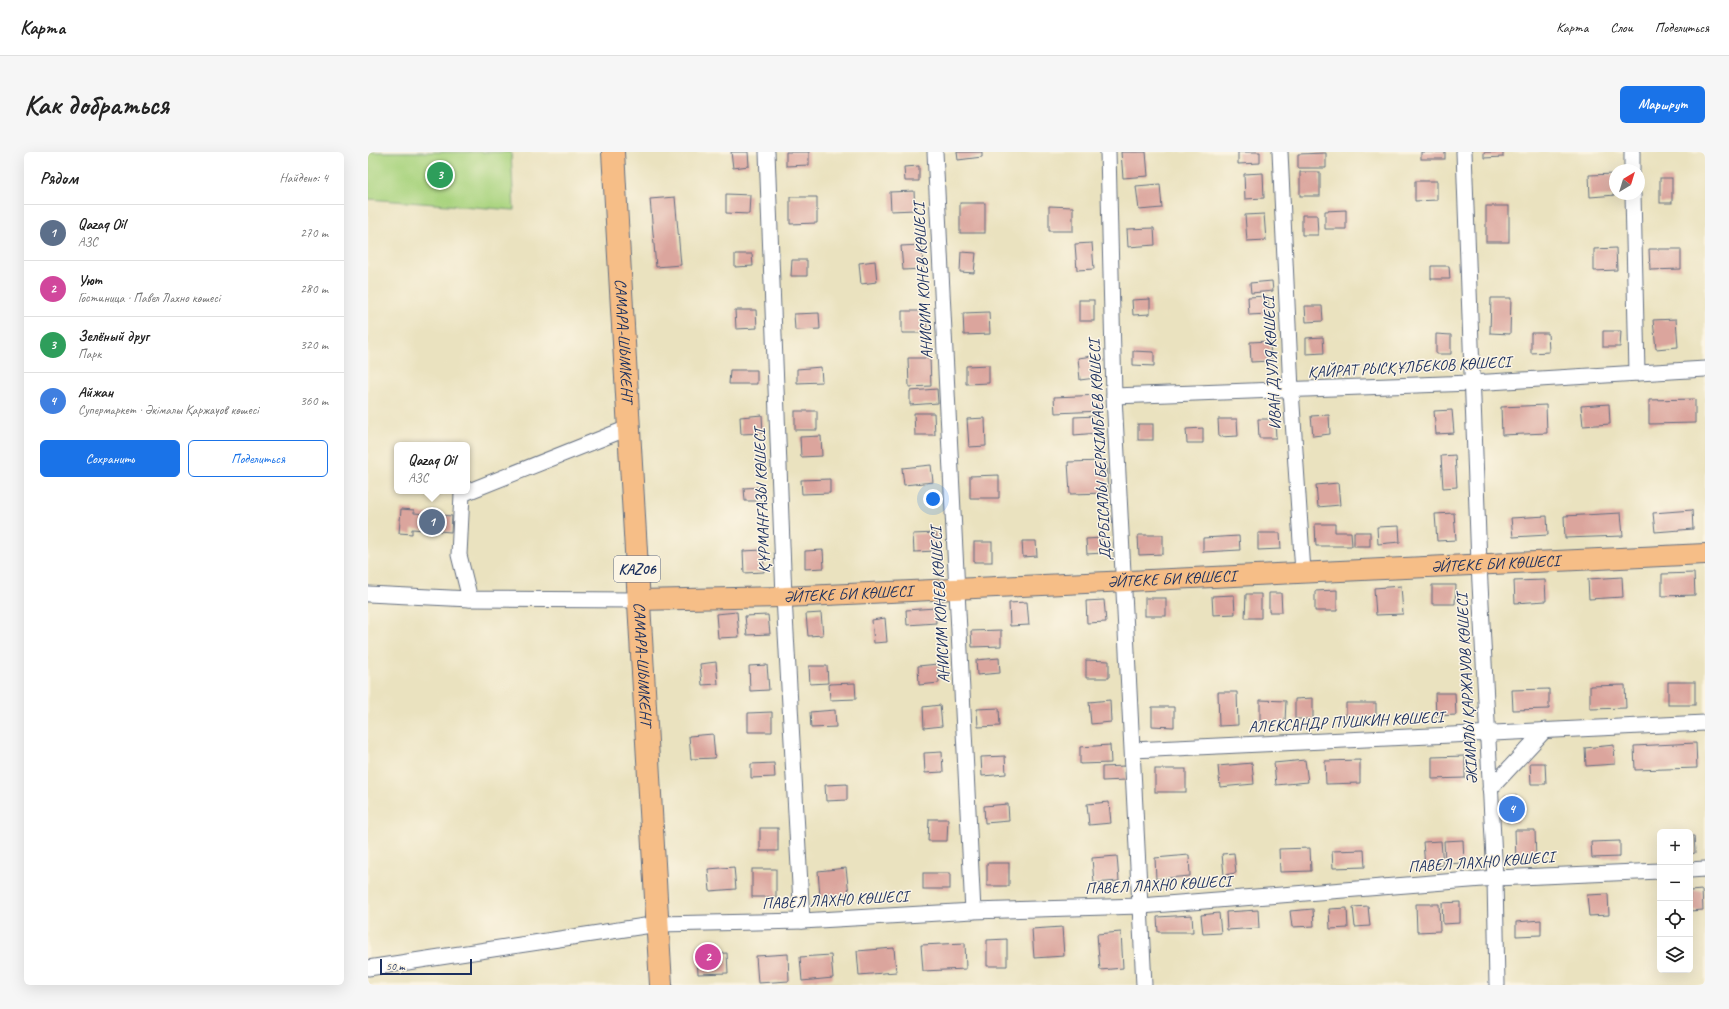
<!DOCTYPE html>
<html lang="ru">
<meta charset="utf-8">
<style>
body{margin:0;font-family:Caveat,sans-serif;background:#f6f6f6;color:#222}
.controls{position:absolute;right:12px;bottom:12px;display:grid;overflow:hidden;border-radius:6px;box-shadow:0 4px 16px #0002}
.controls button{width:36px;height:36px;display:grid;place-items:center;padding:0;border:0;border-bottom:1px solid #e0e0e0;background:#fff;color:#222;font:20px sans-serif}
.compass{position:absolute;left:1241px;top:12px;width:36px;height:36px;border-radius:50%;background:#fff;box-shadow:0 4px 16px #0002;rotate:38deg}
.scale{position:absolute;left:12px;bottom:10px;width:92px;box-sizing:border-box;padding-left:4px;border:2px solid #1b2f5e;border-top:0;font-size:11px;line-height:14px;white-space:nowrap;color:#1b2f5e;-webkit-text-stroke:3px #fcf5e5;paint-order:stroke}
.you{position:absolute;left:565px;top:347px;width:14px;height:14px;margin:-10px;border:3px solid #fff;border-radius:50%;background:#1a73e8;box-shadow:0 0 0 6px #1a73e833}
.badge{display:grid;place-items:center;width:26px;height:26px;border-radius:50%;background:#1a73e8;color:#fff;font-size:13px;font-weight:700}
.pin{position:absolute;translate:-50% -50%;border:2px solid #fff;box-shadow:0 1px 4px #0006}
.popup{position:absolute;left:26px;top:290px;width:76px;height:52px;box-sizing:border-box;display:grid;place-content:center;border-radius:6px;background:#fff;filter:drop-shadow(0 1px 3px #0005);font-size:13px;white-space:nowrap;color:#767676}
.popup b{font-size:15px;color:#222}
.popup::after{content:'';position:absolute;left:50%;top:100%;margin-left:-8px;border:8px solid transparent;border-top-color:#fff}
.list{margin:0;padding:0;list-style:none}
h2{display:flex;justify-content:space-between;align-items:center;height:52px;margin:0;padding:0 16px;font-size:17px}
h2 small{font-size:13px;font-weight:400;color:#767676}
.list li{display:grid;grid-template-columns:26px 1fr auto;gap:12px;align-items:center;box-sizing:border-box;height:56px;padding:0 16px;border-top:1px solid #e0e0e0}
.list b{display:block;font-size:15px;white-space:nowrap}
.list p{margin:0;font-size:13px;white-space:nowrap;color:#767676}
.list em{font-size:13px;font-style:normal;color:#767676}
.actions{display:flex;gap:8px;padding:12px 16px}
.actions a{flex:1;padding:9px 0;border:1px solid #1a73e8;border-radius:6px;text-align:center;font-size:14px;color:#1a73e8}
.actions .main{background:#1a73e8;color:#fff}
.icon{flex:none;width:22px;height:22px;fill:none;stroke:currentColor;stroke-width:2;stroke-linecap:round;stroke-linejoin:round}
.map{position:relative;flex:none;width:1337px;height:833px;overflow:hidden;border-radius:6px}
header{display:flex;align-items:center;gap:24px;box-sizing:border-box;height:56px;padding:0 20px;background:#fff;border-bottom:1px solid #e0e0e0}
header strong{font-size:19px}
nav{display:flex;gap:22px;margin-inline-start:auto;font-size:14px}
.intro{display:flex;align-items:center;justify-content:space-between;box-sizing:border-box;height:96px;padding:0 24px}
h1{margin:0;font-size:28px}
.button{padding:10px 18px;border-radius:6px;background:#1a73e8;color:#fff;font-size:14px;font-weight:700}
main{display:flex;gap:24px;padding:0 24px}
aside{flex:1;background:#fff;border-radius:6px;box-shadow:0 4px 16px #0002}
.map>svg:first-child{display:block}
</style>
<header>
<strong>Карта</strong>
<nav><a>Карта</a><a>Слои</a><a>Поделиться</a></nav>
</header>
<div class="intro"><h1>Как добраться</h1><a class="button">Маршрут</a></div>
<main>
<aside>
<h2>Рядом<small>Найдено: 4</small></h2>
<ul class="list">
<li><span class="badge" style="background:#5c6f8a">1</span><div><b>Qazaq Oil</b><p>АЗС</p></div><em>270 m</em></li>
<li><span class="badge" style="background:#d1479c">2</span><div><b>Уют</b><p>Гостиница · Павел Лахно көшесі</p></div><em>280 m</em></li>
<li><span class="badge" style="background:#2e9e5b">3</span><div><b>Зелёный друг</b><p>Парк</p></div><em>320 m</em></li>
<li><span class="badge" style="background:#3f7fe0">4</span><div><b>Айжан</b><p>Супермаркет · Әкімалы Қаржауов көшесі</p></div><em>360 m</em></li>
</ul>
<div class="actions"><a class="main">Сохранить</a><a>Поделиться</a></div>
</aside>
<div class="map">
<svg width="1337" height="833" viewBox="0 0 1337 833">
<rect width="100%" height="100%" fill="#fcf5e5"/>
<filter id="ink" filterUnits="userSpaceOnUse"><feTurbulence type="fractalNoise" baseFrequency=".025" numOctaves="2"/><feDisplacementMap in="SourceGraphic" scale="8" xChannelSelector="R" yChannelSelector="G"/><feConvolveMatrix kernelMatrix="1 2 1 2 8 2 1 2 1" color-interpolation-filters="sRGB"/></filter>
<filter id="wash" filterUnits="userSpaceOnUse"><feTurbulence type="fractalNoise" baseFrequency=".012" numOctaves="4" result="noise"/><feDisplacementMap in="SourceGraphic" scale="16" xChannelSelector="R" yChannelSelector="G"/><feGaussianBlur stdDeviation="0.9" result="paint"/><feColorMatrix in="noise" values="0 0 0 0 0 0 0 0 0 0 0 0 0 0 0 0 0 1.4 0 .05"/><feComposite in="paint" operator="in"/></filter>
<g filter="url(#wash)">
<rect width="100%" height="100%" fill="#eae2bf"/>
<polygon fill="#aad480" stroke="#62826f" points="0,0 143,0 146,58 0,47"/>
<g id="blocks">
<g fill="#dba59d">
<polygon points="363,0 380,0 381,14 365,16"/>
<polygon points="418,0 441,0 441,13 418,14"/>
<polygon points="589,0 614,0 614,5 590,8"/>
<polygon points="753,0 778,0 780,24 755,26"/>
<polygon points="870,0 892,0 892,11 870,12"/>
<rect x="1053" y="0" width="24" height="7"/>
<polygon points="1116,0 1135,0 1135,5 1116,6"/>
<polygon points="958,1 958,16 930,16 930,2"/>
<polygon points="551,14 551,29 537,29 536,15"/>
<rect x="932" y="20" width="20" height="24"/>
<polygon points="895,21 896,46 877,47 876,22"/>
<polygon points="1247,22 1248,43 1222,45 1221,23"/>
<rect x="1292" y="26" width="12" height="25"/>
<polygon points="1047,29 1069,29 1069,48 1047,49"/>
<polygon points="792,32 794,56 771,58 768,34"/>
<polygon points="546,39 547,58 523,59 522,40"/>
<polygon points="358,42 382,43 381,62 358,61"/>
<polygon points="307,45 313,113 288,115 282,47"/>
<polygon points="422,45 449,45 449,71 422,72"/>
<rect x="592" y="51" width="25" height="30"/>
<polygon points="681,54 705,55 705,79 681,79"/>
<rect x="1118" y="54" width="23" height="36"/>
<polygon points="978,58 978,77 957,77 957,59"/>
<polygon points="896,62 898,88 879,89 877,63"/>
<polygon points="934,63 949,63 950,83 934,83"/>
<polygon points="786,76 787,93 760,95 759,77"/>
<polygon points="724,91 726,117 709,118 707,92"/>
<polygon points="554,93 555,117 535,118 533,94"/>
<polygon points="1248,96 1249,118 1226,119 1226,97"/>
<polygon points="1281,97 1313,97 1313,117 1282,118"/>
<polygon points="593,100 608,101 606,121 592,120"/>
<polygon points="367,102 384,102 385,114 367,115"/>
<polygon points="424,108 439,108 439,124 423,124"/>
<polygon points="507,109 509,130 493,132 491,111"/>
<polygon points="1063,114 1081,114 1082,127 1063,127"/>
<polygon points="904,129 905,139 883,141 882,131"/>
<polygon points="900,144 901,162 881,163 880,145"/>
<polygon points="1123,146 1143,146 1142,182 1122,181"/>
<polygon points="782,147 782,162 765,163 764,148"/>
<rect x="711" y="148" width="15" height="21"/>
<polygon points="937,154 954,154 955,169 938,170"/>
<polygon points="367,158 388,158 389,176 368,177"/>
<polygon points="534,159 558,159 559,181 534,181"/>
<polygon points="621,160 622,182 596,183 595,161"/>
<polygon points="451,161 452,177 427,178 426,162"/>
<polygon points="1308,167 1310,195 1288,197 1285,168"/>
<polygon points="1235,179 1253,179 1252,195 1235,195"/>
<polygon points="1163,181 1180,181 1181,200 1163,201"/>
<polygon points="1068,182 1083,183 1083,202 1068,202"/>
<polygon points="955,185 956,201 938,202 938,186"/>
<polygon points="902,189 903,209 883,210 882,190"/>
<polygon points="765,199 786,200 786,214 765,213"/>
<polygon points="725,204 727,226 712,228 710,206"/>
<polygon points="540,206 562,206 563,234 541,235"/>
<polygon points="621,213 621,231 598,232 598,214"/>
<polygon points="453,215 454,230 429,231 429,217"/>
<polygon points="362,218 389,218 389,232 361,232"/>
<polygon points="569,237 570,251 542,253 542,239"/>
<polygon points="733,243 734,259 687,261 686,245"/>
<polygon points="1327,247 1327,271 1281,272 1281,248"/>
<polygon points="1241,252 1242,272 1215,274 1213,254"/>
<polygon points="1178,253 1179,281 1134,283 1133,255"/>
<polygon points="1084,258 1086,281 1068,282 1066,259"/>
<rect x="427" y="259" width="22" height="19"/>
<polygon points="546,261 566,261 567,283 547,283"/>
<polygon points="394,263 395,281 373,282 372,265"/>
<polygon points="961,263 962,282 945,284 943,264"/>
<polygon points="729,264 730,281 706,283 706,265"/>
<polygon points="617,266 618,294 601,295 599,267"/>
<polygon points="850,267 869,267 870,284 851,285"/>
<polygon points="890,267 907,267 908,286 891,286"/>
<rect x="770" y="272" width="15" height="16"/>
<polygon points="835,276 835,291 819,291 818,277"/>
<polygon points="453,284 454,304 433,305 432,285"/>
<polygon points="1087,303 1089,335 1075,336 1073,304"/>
<polygon points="738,309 740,341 702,342 700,310"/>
<polygon points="563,313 565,330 536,333 534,316"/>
<polygon points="631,323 631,346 602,346 602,324"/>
<polygon points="462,327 462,341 434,342 433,328"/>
<polygon points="970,331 972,353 950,355 948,333"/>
<polygon points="396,335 396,349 377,349 376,336"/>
<polygon points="33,357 46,358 46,361 84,364 83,380 44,377 44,382 31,381"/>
<polygon points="1324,358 1325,377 1287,380 1285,361"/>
<polygon points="1086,361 1088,388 1069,389 1067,362"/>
<polygon points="1253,361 1255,384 1197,386 1196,364"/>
<polygon points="1179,364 1180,383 1145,385 1143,366"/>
<polygon points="947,372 967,372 967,380 983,380 984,394 948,394"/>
<polygon points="1031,374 1032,390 1010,392 1009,375"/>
<rect x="986" y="380" width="16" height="14"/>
<polygon points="568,381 569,399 546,400 545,382"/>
<polygon points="890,381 912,381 913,397 890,398"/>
<polygon points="770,383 795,383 795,402 771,403"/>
<polygon points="871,384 872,398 835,400 835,386"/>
<polygon points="734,386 735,401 719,402 718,387"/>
<polygon points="654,389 668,389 669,404 655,405"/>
<rect x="606" y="390" width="18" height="20"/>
<polygon points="395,398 396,420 376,421 375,399"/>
<polygon points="455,398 456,416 437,417 437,399"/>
<polygon points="1326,421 1327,443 1294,444 1294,422"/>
<polygon points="1254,425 1255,445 1221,447 1220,427"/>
<polygon points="1177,428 1178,449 1147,451 1146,429"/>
<polygon points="1064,433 1088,433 1087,452 1064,452"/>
<polygon points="1033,434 1035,462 1008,463 1006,436"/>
<polygon points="969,438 969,459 947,459 947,439"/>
<polygon points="901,441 913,441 914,460 901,460"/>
<polygon points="878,442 893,442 893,466 877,466"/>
<polygon points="866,443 867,462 845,463 844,444"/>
<rect x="777" y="446" width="21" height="18"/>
<polygon points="736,448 738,470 719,471 718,449"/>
<polygon points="659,450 661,473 642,474 641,451"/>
<polygon points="567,456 568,471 539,473 538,458"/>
<polygon points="369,460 371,485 350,486 348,462"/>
<polygon points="453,461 455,483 440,484 438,462"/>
<polygon points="400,463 402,482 379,483 377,464"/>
<polygon points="517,466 519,490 506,491 504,468"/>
<polygon points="633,478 633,494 604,495 603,479"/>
<polygon points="631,506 632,521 609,523 608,508"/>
<polygon points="718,508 741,509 741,526 718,526"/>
<polygon points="348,510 350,532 334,533 332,512"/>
<polygon points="570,512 571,531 551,533 550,514"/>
<polygon points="399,513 401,538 382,539 381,514"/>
<polygon points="441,514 459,514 460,531 442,532"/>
<rect x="1300" y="530" width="27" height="23"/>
<polygon points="487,531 488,547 462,548 461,532"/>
<polygon points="1257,533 1258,556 1222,557 1222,534"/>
<polygon points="1181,537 1181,557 1145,558 1144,538"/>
<polygon points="850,540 869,540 870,573 851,574"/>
<polygon points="1067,541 1087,541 1088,563 1068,564"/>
<polygon points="945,546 945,567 927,567 927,547"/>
<polygon points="742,548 743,570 723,572 721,550"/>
<polygon points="892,548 918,549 917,570 892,570"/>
<polygon points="978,551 1008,551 1008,565 978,566"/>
<polygon points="572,553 574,574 556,576 555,555"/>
<polygon points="784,555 806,555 806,575 784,574"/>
<polygon points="631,556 632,574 610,575 609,557"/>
<polygon points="467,558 468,575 443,576 442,560"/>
<polygon points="404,560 404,580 380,580 380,561"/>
<polygon points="345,582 347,606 323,607 321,584"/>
<polygon points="1328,591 1329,616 1267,618 1266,594"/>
<polygon points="742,593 743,611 712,612 712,595"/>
<polygon points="1246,593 1247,612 1218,614 1217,596"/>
<polygon points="574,600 575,620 557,621 556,601"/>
<polygon points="637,604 638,622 614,624 613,605"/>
<polygon points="1097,604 1097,626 1064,627 1064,605"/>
<polygon points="937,608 940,630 908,633 906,611"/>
<polygon points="992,608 992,631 958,632 957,609"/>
<polygon points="406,611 407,625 383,626 383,612"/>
<polygon points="884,611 886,632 852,635 850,614"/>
<polygon points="1162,611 1177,611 1178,632 1163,632"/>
<polygon points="757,614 758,628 734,629 734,615"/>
<rect x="787" y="617" width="31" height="23"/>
<polygon points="479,632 479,648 458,649 457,633"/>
<polygon points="1148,643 1150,670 1139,670 1137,644"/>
<polygon points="741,650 743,671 721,673 719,652"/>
<polygon points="640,652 641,669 617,671 616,654"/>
<polygon points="561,667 580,667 579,689 560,689"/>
<rect x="392" y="676" width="18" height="23"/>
<polygon points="1147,678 1167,678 1168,709 1148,710"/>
<polygon points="1322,684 1326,684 1327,701 1322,702"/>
<polygon points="1095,688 1096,711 1077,712 1076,689"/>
<polygon points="1073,689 1075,713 1057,715 1055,690"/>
<polygon points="1252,689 1252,705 1224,706 1223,690"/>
<polygon points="942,696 943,719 912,720 911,697"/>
<polygon points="996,698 997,715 965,716 964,699"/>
<polygon points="866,701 868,721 856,723 854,702"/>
<polygon points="821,703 822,724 788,727 787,706"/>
<polygon points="749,704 751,729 726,731 724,706"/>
<rect x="619" y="711" width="22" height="23"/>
<polygon points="366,715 368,737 342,739 340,717"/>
<polygon points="478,716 481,742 452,745 450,719"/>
<rect x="384" y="717" width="24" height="28"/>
<rect x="555" y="721" width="27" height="16"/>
<polygon points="1334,738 1335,758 1322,759 1322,739"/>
<polygon points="1240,742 1241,763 1221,764 1219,743"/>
<polygon points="1092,750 1092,771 1075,772 1074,751"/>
<polygon points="1048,752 1071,752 1072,779 1049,780"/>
<polygon points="1000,754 1002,774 987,775 985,755"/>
<polygon points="979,756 980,776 962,777 961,757"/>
<polygon points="945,757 946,774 924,775 922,759"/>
<polygon points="890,758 891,776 859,778 858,760"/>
<polygon points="851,761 853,781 835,782 833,763"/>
<polygon points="824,763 825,780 790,780 789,765"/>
<polygon points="1173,768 1173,783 1148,784 1148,770"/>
<polygon points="694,775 696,804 666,806 664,777"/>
<polygon points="753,780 755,816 732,818 729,782"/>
<polygon points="639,787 639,814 619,814 619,788"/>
<polygon points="597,791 598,817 555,819 553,793"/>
<polygon points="526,796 528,820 491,823 489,799"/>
<polygon points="359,801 360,821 330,822 329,803"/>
<polygon points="420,802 421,829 390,831 388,804"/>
<polygon points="463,803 465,826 434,829 432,805"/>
</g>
</g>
</g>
<g filter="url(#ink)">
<use href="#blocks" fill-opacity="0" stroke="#636e80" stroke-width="1"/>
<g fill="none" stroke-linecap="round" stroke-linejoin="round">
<defs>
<g id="minor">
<polyline points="399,0 416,445 434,769"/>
<polyline points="567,0 605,759"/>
<polyline points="740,0 746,244 776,833"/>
<polyline points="912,0 923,238 935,420"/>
<polyline points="1096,0 1111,412 1127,726 1129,833"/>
<polyline points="1264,0 1264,18"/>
<polyline points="1265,42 1269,221"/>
<polyline points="746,244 1104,231 1337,217"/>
<polyline points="0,442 102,447 270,448"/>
<polyline points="102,447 91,403 94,342 260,276"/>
<polyline points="765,598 1337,571"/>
<polyline points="1122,637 1177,578"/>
<polyline points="1322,718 1337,717"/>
<polyline points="0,816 290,772 434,769 605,759 773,754 1127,726 1292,719"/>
</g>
<g id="major">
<path id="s1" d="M 270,448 L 416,445 L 1337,402"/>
</g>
<g id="highway">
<path id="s2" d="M 245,0 L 293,833"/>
</g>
</defs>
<use href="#minor" stroke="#636e80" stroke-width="17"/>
<use href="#major" stroke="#636e80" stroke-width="22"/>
<use href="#highway" stroke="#636e80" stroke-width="24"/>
<use href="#minor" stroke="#fff" stroke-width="15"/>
<use href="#major" stroke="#f6be87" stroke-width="20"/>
<use href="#highway" stroke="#f6be87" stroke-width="22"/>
</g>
</g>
<g text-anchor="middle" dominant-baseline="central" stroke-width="3" stroke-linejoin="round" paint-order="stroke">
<rect fill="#fcf5e5" stroke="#5e6a86" stroke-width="1" x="246" y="404" width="46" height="26" rx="3"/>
<g font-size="15" font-weight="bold" fill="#1b2f5e">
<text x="269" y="417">KАZ06</text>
</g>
<g font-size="16" fill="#1b2f5e" stroke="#fcf5e5">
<text transform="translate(555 129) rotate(-93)">АНИСИМ КОНЕВ КӨШЕСІ</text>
<text stroke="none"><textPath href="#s2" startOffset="189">САМАРА-ШЫМКЕНТ</textPath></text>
<text transform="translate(904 211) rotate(-93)">ИВАН ДУЛЯ КӨШЕСІ</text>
<text transform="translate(1041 215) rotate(-3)">ҚАЙРАТ РЫСҚҰЛБЕКОВ КӨШЕСІ</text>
<text transform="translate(732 298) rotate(-93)">ДЕРБІСАЛЫ БЕРКІМБАЕВ КӨШЕСІ</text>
<text transform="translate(394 349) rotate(-92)">ҚҰРМАНҒАЗЫ КӨШЕСІ</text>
<text stroke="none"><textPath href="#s1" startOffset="858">ӘЙТЕКЕ БИ КӨШЕСІ</textPath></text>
<text stroke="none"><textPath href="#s1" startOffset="534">ӘЙТЕКЕ БИ КӨШЕСІ</textPath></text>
<text stroke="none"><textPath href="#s1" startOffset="210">ӘЙТЕКЕ БИ КӨШЕСІ</textPath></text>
<text transform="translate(572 453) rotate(-93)">АНИСИМ КОНЕВ КӨШЕСІ</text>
<text stroke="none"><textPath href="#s2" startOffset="513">САМАРА-ШЫМКЕНТ</textPath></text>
<text transform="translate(1099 537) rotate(-93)">ӘКІМАЛЫ ҚАРЖАУОВ КӨШЕСІ</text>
<text transform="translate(978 570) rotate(-3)">АЛЕКСАНДР ПУШКИН КӨШЕСІ</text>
<text transform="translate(1113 710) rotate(-4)">ПАВЕЛ ЛАХНО КӨШЕСІ</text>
<text transform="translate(790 733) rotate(-3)">ПАВЕЛ ЛАХНО КӨШЕСІ</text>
<text transform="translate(467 748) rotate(-3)">ПАВЕЛ ЛАХНО КӨШЕСІ</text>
</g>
</g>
</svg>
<div class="controls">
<button>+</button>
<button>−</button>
<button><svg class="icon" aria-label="locate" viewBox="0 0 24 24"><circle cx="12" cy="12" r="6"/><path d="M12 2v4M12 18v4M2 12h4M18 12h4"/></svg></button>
<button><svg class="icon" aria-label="layers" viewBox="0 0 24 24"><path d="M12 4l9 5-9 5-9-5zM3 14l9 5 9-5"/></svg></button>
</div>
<svg class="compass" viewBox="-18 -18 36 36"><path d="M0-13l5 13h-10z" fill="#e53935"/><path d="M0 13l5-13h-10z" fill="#767676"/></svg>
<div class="scale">50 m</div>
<div class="you"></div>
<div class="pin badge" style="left:64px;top:370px;background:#5c6f8a">1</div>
<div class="popup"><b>Qazaq Oil</b>АЗС</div>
<div class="pin badge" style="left:340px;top:805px;background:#d1479c">2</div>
<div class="pin badge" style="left:72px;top:23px;background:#2e9e5b">3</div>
<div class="pin badge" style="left:1144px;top:657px;background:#3f7fe0">4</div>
</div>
</main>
